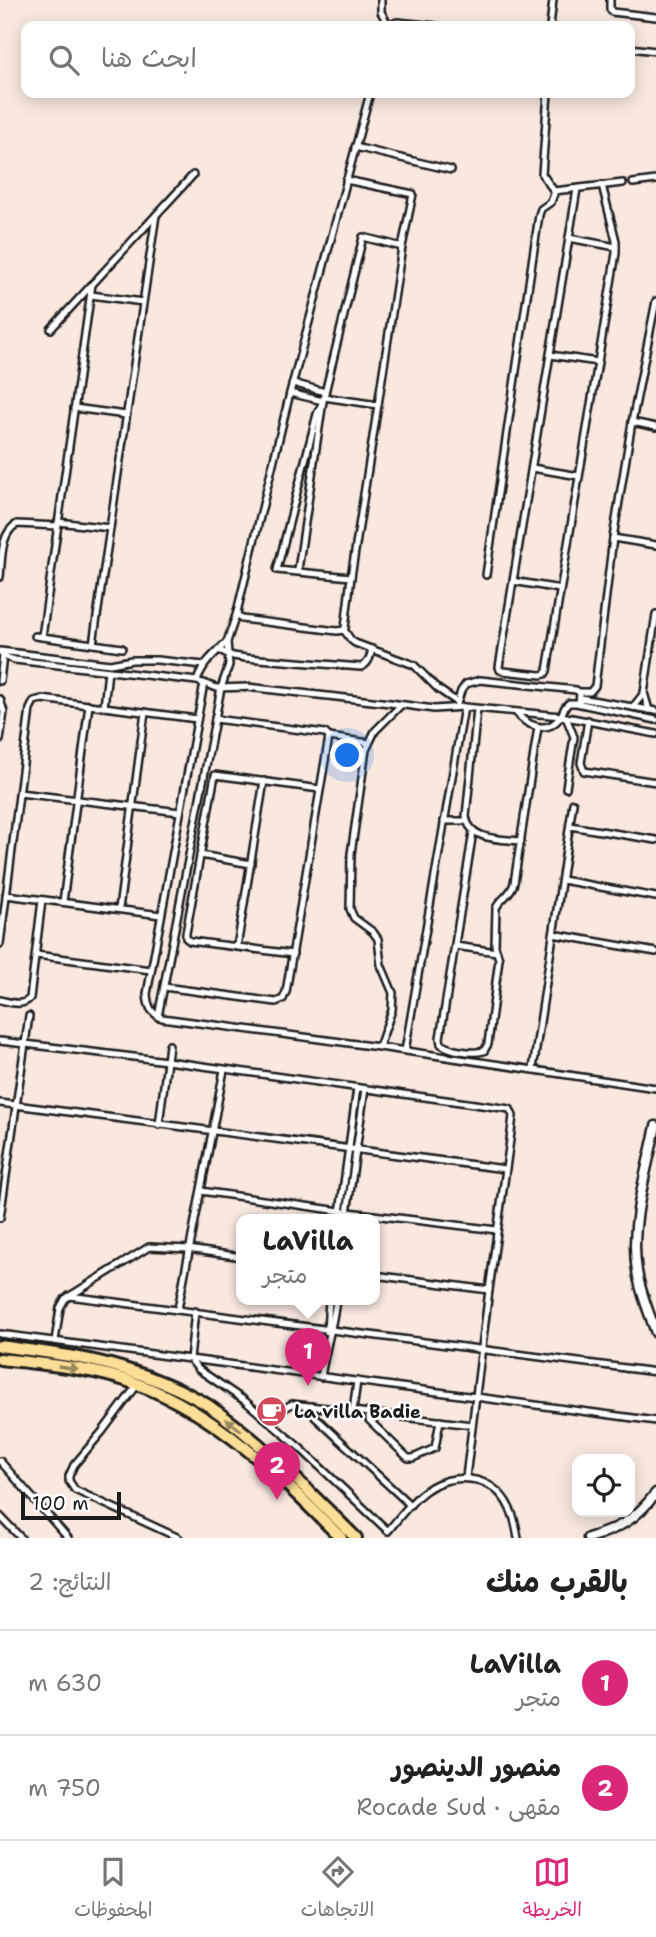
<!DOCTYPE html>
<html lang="ar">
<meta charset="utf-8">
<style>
body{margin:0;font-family:"Shantell Sans","Playpen Sans Arabic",sans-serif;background:#f2f2f2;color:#222;direction:rtl}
.controls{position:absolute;right:21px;bottom:21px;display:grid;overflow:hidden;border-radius:14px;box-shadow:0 4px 18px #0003}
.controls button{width:63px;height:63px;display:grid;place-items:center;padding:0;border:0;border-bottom:2px solid #e0e0e0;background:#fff;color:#222;font:35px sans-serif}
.scale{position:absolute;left:21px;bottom:18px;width:100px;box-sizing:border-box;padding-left:7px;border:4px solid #1c1c1c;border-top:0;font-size:19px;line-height:24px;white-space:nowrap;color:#1c1c1c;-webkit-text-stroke:5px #fff;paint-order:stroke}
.you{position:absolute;left:348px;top:756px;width:24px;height:24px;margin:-18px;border:5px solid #fff;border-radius:50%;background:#1a73e8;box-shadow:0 0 0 10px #1a73e833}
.badge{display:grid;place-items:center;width:46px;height:46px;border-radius:50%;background:#db2777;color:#fff;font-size:23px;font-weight:700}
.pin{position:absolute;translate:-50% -58px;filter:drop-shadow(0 2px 4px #0008)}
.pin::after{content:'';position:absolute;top:37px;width:24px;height:21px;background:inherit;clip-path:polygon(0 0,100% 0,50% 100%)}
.popup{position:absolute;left:236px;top:1214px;width:144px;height:91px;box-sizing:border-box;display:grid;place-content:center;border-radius:14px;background:#fff;filter:drop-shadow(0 2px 5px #0005);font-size:23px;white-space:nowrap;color:#767676}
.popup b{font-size:26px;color:#222}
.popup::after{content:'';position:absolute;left:50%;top:100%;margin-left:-14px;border:14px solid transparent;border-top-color:#fff}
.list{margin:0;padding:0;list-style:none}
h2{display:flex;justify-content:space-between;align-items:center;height:91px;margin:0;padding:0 28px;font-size:30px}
h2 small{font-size:23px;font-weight:400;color:#767676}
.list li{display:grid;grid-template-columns:46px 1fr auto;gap:21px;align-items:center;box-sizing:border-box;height:105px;padding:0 28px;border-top:2px solid #e0e0e0}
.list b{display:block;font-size:26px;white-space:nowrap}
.list p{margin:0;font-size:23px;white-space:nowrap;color:#767676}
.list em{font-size:23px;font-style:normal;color:#767676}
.icon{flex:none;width:38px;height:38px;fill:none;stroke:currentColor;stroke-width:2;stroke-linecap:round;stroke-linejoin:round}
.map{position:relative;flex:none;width:656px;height:1538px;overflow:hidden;direction:ltr}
.search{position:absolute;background:#fff;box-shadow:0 4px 18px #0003;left:21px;right:21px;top:21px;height:77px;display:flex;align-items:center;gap:18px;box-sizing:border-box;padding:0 24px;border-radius:14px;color:#767676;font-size:26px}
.sheet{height:301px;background:#fff}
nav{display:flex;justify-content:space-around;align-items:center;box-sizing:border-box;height:98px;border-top:2px solid #e0e0e0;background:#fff;font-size:19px;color:#767676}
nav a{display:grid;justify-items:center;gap:4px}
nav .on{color:#db2777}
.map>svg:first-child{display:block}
</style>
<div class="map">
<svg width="656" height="1538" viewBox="0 0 656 1538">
<rect width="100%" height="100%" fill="#f8e8e0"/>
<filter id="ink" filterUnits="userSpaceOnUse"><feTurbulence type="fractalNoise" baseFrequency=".0143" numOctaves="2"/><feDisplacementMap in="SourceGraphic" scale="14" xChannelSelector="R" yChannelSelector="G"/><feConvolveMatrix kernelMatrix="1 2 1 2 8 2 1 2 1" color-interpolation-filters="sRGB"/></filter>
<g filter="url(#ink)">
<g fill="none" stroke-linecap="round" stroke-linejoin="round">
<defs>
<g id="street">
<polyline points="381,0 381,12 389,26"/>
<polyline points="610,0 610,9 612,12 656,17"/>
<polyline points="389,26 397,22 436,26"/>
<polyline points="550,26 553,0"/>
<polyline points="630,48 656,51"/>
<polyline points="355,147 451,170"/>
<polyline points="346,180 413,194 402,247 378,405"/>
<polyline points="633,183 656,180"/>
<polyline points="577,189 499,667 500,670 503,671 541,675 545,674 547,671 616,253 616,241 602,185"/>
<polyline points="554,191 623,183"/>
<polyline points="569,238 616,247"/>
<polyline points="91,295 143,302"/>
<polyline points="51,329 193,175"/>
<polyline points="550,355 598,362"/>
<polyline points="293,383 325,392"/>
<polyline points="290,393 323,401 298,570"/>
<polyline points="324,397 378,405 351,577 345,628 344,630 337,631 242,619 238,616 237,612 290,393 370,93"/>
<polyline points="74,408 126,415"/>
<polyline points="632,422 656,427"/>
<polyline points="532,468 579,476"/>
<polyline points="58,522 110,528"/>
<polyline points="613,538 656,545"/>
<polyline points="486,575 539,215 541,209 551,202 554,194 554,191 542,174 548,93"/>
<path d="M 0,577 C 2,560 0,533 17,524 L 58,526"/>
<polyline points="351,577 277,570 317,414 323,401 363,237 402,247"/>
<polyline points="513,581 560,589"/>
<polyline points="344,630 351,640 355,643 414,665 438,689 457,702"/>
<polyline points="35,636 122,648"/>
<polyline points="42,637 92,284"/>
<polyline points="93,644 156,215"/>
<path d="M 218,650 L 233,656 L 246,658 L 361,667 C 369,664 370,657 372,649"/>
<polyline points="0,651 110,664 132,660 157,660 204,665"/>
<polyline points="0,652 8,658 15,660 197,681 217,688 247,687 390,703 434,709 464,707 561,716 656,734"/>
<polyline points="0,681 3,655"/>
<path d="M 197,681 C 203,663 214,654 227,642"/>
<path d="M 204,683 L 147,994 C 148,1007 151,1013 162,1018 L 379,1047 L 656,1088"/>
<polyline points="580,692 590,692 595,686 613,538 632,422 656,301"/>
<polyline points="580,698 656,711"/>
<polyline points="0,699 4,712 0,740"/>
<polyline points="104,707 108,671"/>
<polyline points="456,707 461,691 466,684 480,680 576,690 580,693 579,703"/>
<polyline points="633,707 644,693"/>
<path d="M 477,709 L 466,816 C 469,841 501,839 521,841"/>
<polyline points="649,710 644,693 656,614"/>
<path d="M 516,712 C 526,726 548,735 560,717 C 564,712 563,707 569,703 L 576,703 L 656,720"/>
<polyline points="588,720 581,763 584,771 656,782"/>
<polyline points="329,737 369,743"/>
<polyline points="566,788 574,737 566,717"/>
<polyline points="19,793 180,812"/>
<polyline points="444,821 466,821"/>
<polyline points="570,826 656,840"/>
<path d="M 473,832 L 440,1038 L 441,1044 C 451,1051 472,1054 484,1051 L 488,1044 L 499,959 L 495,946 L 496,908 C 501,898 511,895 514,883 L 538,727"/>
<polyline points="200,855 251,864"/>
<polyline points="562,880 656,897"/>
<polyline points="6,895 161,915"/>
<polyline points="63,902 89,705"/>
<polyline points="119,909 145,712"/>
<polyline points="553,934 656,952"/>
<polyline points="0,944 30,709 34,701 42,699 197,719"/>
<polyline points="455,946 497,952"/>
<polyline points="237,947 264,781"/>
<polyline points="293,954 190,941 186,938 186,933 215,775 320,789"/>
<polyline points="36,955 151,970"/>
<polyline points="164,987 276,1002 283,999 286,992 329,737 325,733 215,719"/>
<path d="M 0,1000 C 10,1002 23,1007 30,998 L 42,900"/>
<polyline points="158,1017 221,688 229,665 227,642 237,612"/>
<polyline points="0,1041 167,1061 510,1109 513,1116 510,1140 489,1290 466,1477"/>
<polyline points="379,1047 392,1010 393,993 381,965 378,939 373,932 354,918 350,909 351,854 366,750 375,731 401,705"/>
<polyline points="405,1051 464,707"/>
<polyline points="533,1069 573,803"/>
<polyline points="0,1103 505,1169"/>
<polyline points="159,1125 169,1045"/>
<polyline points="201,1191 340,1211 497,1230"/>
<polyline points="0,1218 29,1016"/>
<polyline points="339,1220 357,1088"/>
<polyline points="346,1220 365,1089"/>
<polyline points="374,1275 489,1290"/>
<polyline points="69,1296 656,1372"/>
<polyline points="178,1309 224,1070"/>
<polyline points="195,1311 190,1359 656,1421"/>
<polyline points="327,1332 329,1300"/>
<path d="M 0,1334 L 190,1359 L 198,1369 L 245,1401 L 300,1448 L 388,1531 C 399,1518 410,1502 425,1491 C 452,1471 493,1474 509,1507 C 515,1517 516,1527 518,1538"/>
<polyline points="55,1341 60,1308 65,1299 149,1247 188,1249 242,1257"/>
<path d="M 321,1377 C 325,1350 333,1327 336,1300"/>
<polyline points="138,1384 102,1432 74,1465 69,1476 69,1481 75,1490 179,1538"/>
<polyline points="311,1406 315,1417 410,1505"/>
<polyline points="353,1411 357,1381"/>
<polyline points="369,1413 369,1420 408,1458 413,1458 435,1448 440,1421"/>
<polyline points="272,1424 285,1408 292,1404 472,1425"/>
<polyline points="0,1461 68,1538"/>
<polyline points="0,1516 21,1538"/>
</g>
<g id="secondary">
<path d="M 656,1126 C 647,1170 629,1225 637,1271 C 640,1292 649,1312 656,1333"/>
<path d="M 588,1538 C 619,1529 636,1519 656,1493"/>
</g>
<g id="highway">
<path d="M 0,1346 C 40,1352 82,1356 121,1368 C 149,1376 184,1390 209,1406 C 263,1443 309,1492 356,1538"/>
<path d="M 0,1359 C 45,1364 94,1368 137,1384 C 217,1413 282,1478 341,1538"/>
</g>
</defs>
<use href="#street" stroke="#1c1c1c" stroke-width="10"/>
<use href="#secondary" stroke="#1c1c1c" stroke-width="13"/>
<use href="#highway" stroke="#1c1c1c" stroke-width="16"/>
<use href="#street" stroke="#fff" stroke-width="5"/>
<use href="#secondary" stroke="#fff" stroke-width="8"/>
<use href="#highway" stroke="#fdde96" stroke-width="10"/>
</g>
<defs><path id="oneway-solid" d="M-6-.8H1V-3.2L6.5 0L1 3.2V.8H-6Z" transform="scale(1.75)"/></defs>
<g fill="#98875f">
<use href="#oneway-solid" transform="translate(68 1368) rotate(9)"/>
<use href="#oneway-solid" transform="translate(234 1425) rotate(-142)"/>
</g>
</g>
<defs>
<symbol id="cafe-disc" viewBox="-11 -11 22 22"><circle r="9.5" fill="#d1495b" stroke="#fff"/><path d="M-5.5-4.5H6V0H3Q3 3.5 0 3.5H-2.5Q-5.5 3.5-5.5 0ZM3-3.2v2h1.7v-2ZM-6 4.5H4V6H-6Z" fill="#fff"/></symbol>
</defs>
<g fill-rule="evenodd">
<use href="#cafe-disc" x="254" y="1394" width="35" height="35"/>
</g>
<g text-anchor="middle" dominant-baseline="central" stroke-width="5" stroke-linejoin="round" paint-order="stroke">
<g font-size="18" font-weight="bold" fill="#1c1c1c" stroke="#fff" text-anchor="start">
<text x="294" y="1412">La villa Badie</text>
</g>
</g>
</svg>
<div class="controls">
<button><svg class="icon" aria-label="locate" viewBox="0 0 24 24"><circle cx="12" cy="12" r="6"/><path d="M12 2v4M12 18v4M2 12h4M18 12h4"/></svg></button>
</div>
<div class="scale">100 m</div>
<div class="you"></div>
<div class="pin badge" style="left:308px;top:1386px">1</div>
<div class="popup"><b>LaVilla</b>متجر</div>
<div class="pin badge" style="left:277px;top:1500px">2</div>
<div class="search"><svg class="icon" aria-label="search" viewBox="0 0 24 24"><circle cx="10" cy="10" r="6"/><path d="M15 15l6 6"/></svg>ابحث هنا</div>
</div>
<section class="sheet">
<h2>بالقرب منك<small>النتائج: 2</small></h2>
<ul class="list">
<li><span class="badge">1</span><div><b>LaVilla</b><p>متجر</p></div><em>630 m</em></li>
<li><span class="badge">2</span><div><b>منصور الدينصور</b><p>مقهى · Rocade Sud</p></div><em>750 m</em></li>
</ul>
</section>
<nav>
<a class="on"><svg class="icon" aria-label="map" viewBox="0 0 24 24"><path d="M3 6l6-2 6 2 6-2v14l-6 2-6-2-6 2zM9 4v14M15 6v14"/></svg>الخريطة</a>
<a><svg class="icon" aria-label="directions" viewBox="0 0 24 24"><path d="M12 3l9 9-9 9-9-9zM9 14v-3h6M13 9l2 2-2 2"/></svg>الاتجاهات</a>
<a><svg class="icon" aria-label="saved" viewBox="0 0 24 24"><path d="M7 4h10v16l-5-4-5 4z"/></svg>المحفوظات</a>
</nav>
